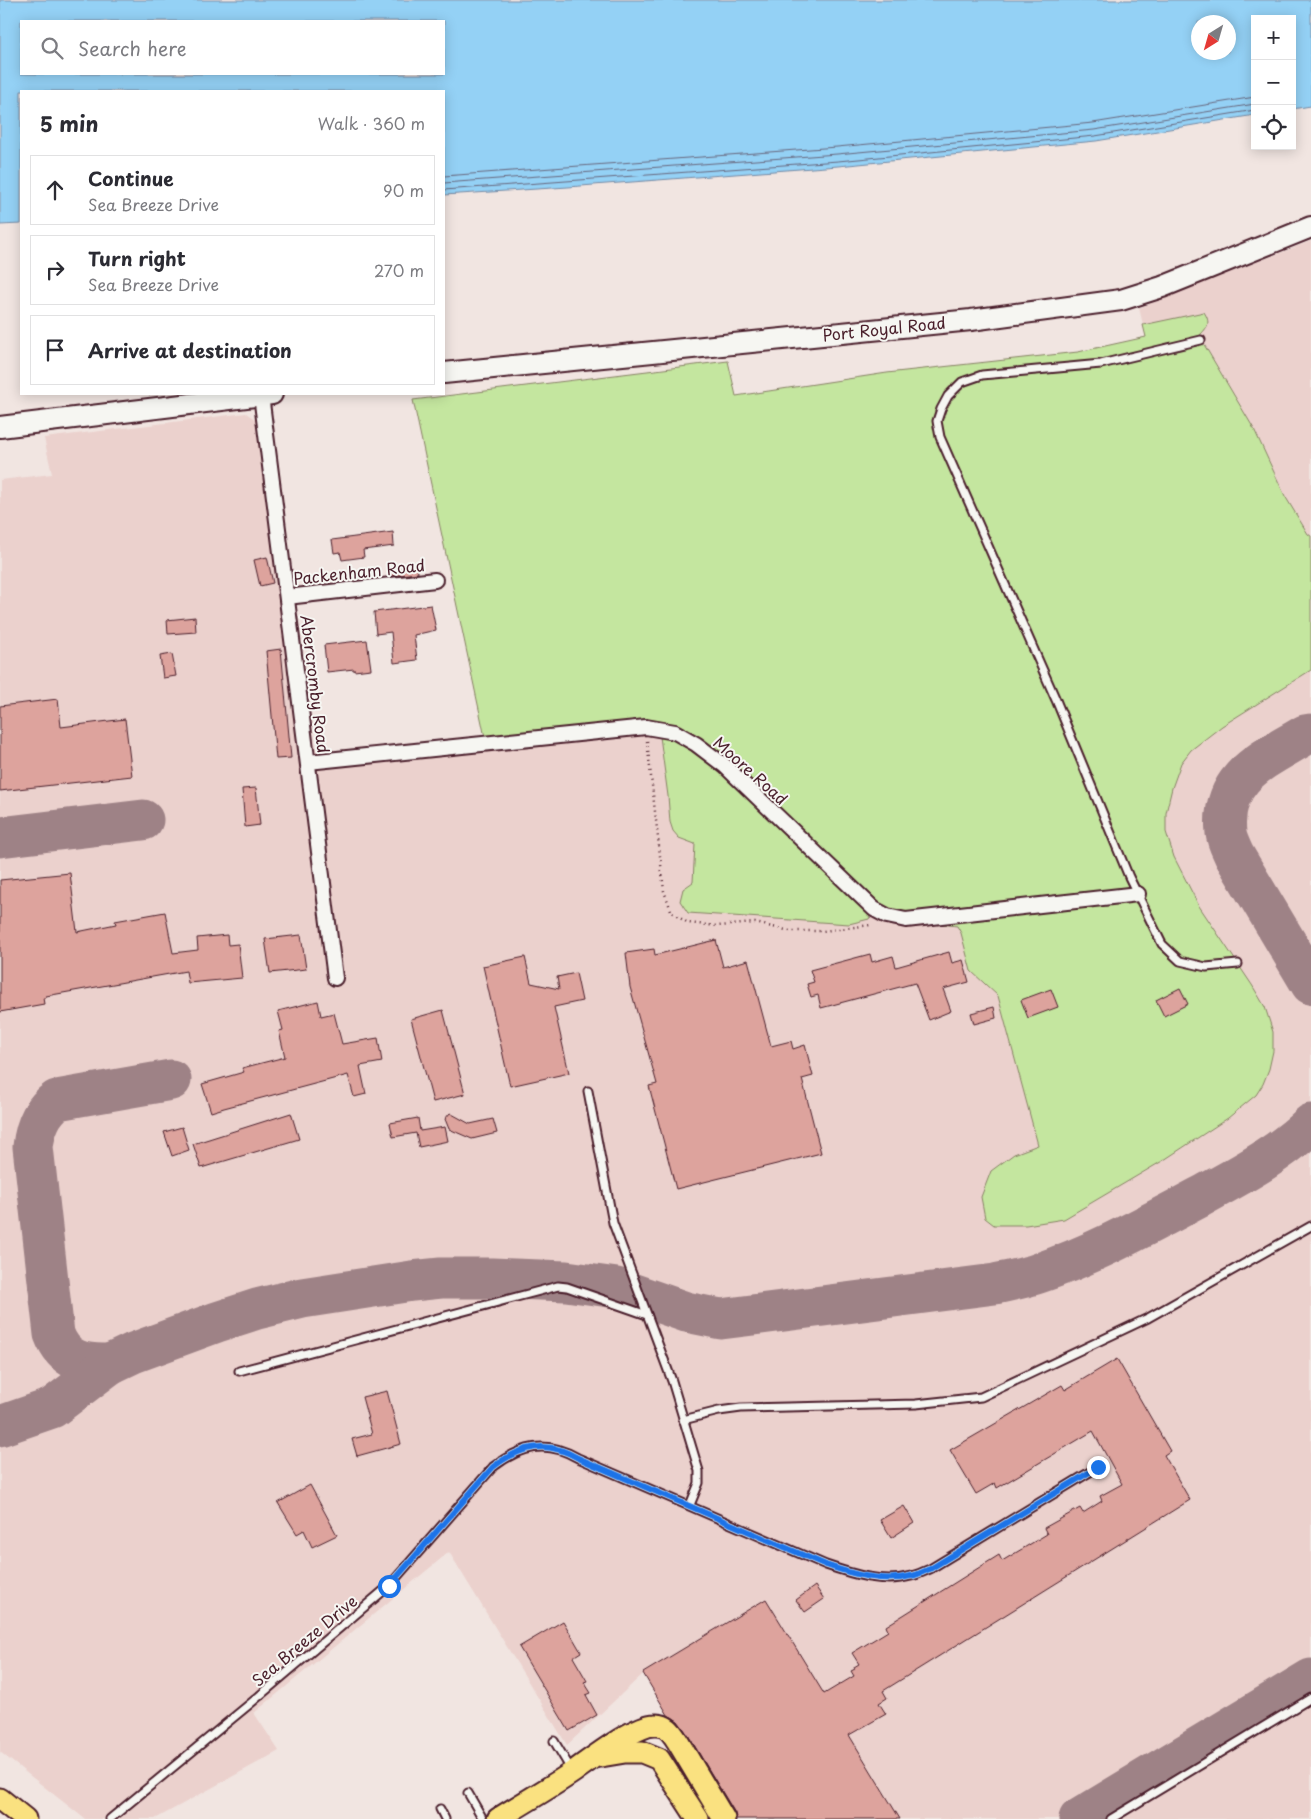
<!DOCTYPE html>
<meta charset="utf-8">
<style>
body{margin:0;font-family:"Playpen Sans",sans-serif;background:#f7f7f7;color:#2b2b33}
.controls{position:absolute;right:15px;top:15px;display:grid;overflow:hidden;border-radius:0px;box-shadow:0 2px 12px #0003}
.controls button{width:45px;height:45px;display:grid;place-items:center;padding:0;border:0;border-bottom:1px solid #e1e1e2;background:#fff;color:#2b2b33;font:25px sans-serif}
.compass{position:absolute;left:1191px;top:15px;width:45px;height:45px;border-radius:50%;background:#fff;box-shadow:0 2px 12px #0003;rotate:217deg}
.stop{position:absolute;width:15px;height:15px;margin:-11px;border:4px solid #1a73e8;border-radius:50%;background:#fff}
.stop.end{background:#1a73e8;border-color:#fff;box-shadow:0 1px 5px #0008}
.list{margin:0;padding:0;list-style:none}
h2{display:flex;justify-content:space-between;align-items:center;height:65px;margin:0;padding:0 20px;font-size:21px}
h2 small{font-size:16px;font-weight:400;color:#7c7c81}
.list li{display:grid;grid-template-columns:32px 1fr auto;gap:15px;align-items:center;box-sizing:border-box;height:70px;margin:0 10px 10px;padding:0 10px;border:1px solid #e1e1e2;border-radius:0px}
.list b{display:block;font-size:19px;white-space:nowrap}
.list p{margin:0;font-size:16px;white-space:nowrap;color:#7c7c81}
.list em{font-size:16px;font-style:normal;color:#7c7c81}
.icon{flex:none;width:28px;height:28px;fill:none;stroke:currentColor;stroke-width:2;stroke-linecap:round;stroke-linejoin:round}
.map{position:relative;flex:none;width:1311px;height:1819px;overflow:hidden}
.search{position:absolute;background:#fff;box-shadow:0 2px 12px #0003;left:20px;top:20px;width:425px;height:55px;display:flex;align-items:center;gap:12px;box-sizing:border-box;padding:0 18px;border-radius:0px;color:#7c7c81;font-size:19px}
.panel{position:absolute;background:#fff;box-shadow:0 2px 12px #0003;left:20px;top:90px;width:425px;height:305px;border-radius:0px}
.map>svg:first-child{display:block}
</style>
<div class="map">
<svg width="1311" height="1819" viewBox="0 0 1311 1819">
<rect width="100%" height="100%" fill="#f1e5e1"/>
<filter id="ink" filterUnits="userSpaceOnUse"><feTurbulence type="fractalNoise" baseFrequency=".02" numOctaves="2"/><feDisplacementMap in="SourceGraphic" scale="10" xChannelSelector="R" yChannelSelector="G"/><feConvolveMatrix kernelMatrix="1 2 1 2 8 2 1 2 1" color-interpolation-filters="sRGB"/></filter>
<g filter="url(#ink)">
<polygon fill="#ebd1cd" points="1311,241 1311,1819 731,1819 643,1674 567,1745 449,1552 254,1713 279,1751 155,1819 85,1819 0,1752 0,480 52,474 44,438 246,413 256,420 316,747 321,753 331,756 486,742 413,400 728,361 736,396 887,373 1078,352 1146,337 1139,308"/>
<path fill="#c4e69f" stroke="#878265" d="M 1204,312 C 1211,323 1208,327 1199,336 L 1254,429 L 1285,496 L 1308,534 L 1311,536 L 1311,670 L 1222,726 L 1191,750 L 1181,763 L 1172,788 L 1166,813 L 1166,832 L 1174,857 L 1199,906 L 1252,985 L 1265,1007 L 1273,1032 L 1273,1051 L 1269,1069 L 1263,1084 L 1256,1095 L 1228,1118 L 1164,1160 L 1064,1219 L 1026,1225 L 994,1225 L 985,1218 L 981,1197 L 991,1171 L 1014,1154 L 1038,1145 L 998,996 L 971,971 L 961,933 L 957,926 L 906,920 L 874,909 L 869,919 L 849,924 L 688,913 L 680,901 L 683,889 L 693,882 L 695,844 L 679,838 L 673,831 L 670,822 L 668,796 L 659,729 L 486,742 L 413,400 L 728,361 L 736,396 L 887,373 L 1078,352 L 1146,337 L 1143,325 Z"/>
<path fill="#94d1f5" stroke="#768aa4" fill-rule="evenodd" d="M 0,0 L 1311,0 L 1311,106 L 1292,109 L 1292,19 L 1255,19 L 1255,115 L 1096,141 L 838,166 L 568,187 L 444,195 L 444,91 L 21,91 L 21,224 L 0,225 ZM 21,21 L 444,21 L 444,74 L 21,74 ZM 1198,22 L 1228,22 L 1228,52 L 1198,52 Z"/>
<g fill="none" stroke-linecap="round" stroke-linejoin="round">
<g stroke="#68667c" stroke-width="1">
<polyline points="444,176 837,147 1093,123 1255,97"/>
<polyline points="444,183 837,154 1094,130 1255,104"/>
<polyline points="444,190 838,161 1095,136 1255,110"/>
</g>
<g stroke="#9e8286" stroke-width="41">
<path d="M 1311,734 L 1305,735 C 1264,760 1220,776 1226,833 C 1227,841 1231,848 1234,855 L 1311,984"/>
<polyline points="0,837 143,820"/>
<path d="M 110,1364 C 83,1365 64,1361 54,1334 L 33,1147 C 35,1128 41,1111 57,1100 L 171,1080"/>
<path d="M 0,1426 L 52,1408 L 110,1364 L 133,1353 L 217,1322 L 257,1309 L 302,1298 L 412,1281 L 441,1278 L 492,1278 L 566,1281 L 617,1288 L 686,1312 L 721,1319 L 995,1284 C 1009,1281 1025,1278 1039,1273 C 1095,1254 1147,1225 1200,1197 C 1238,1176 1279,1155 1311,1124"/>
<polyline points="1079,1819 1311,1679"/>
</g>
</g>
<g fill="#dda39d" stroke="#4a1f2b">
<polygon points="393,532 394,546 363,550 364,557 342,560 340,552 334,553 332,540"/>
<polygon points="267,557 273,583 260,586 254,560"/>
<polygon points="417,564 418,573 391,576 389,569"/>
<polygon points="431,605 436,630 414,635 417,660 394,663 391,632 376,634 374,612"/>
<polygon points="195,617 196,632 168,634 167,620"/>
<polygon points="367,640 371,669 354,671 354,669 327,672 324,645"/>
<polygon points="281,649 291,758 276,759 266,651"/>
<polygon points="172,654 176,676 163,678 160,656"/>
<polygon points="58,699 61,727 125,719 132,776 0,791 0,706"/>
<polygon points="256,788 260,825 245,827 242,789"/>
<polygon points="70,873 77,932 116,924 115,921 165,912 173,953 198,950 197,938 227,935 228,945 238,944 242,978 188,983 186,971 46,996 46,998 43,998 44,1004 0,1012 0,880"/>
<polygon points="301,935 306,969 270,973 265,939"/>
<polygon points="716,940 723,967 748,960 771,1046 791,1041 793,1049 805,1045 813,1076 802,1079 821,1153 676,1189 649,1086 657,1084 630,987 626,953 654,949 655,955"/>
<polygon points="949,952 952,963 963,960 969,982 943,989 951,1011 929,1020 915,983 821,1008 818,995 811,997 807,984 814,982 810,970 870,954 872,962 893,956 896,967"/>
<polygon points="525,957 531,983 559,989 557,977 576,973 582,1001 554,1007 569,1073 510,1086 483,966"/>
<polygon points="1180,988 1188,1004 1164,1016 1156,1000"/>
<polygon points="1051,989 1058,1007 1028,1018 1021,1000"/>
<polygon points="318,1001 321,1016 334,1013 342,1044 378,1038 382,1062 360,1066 366,1094 354,1097 348,1075 224,1108 211,1112 202,1084 244,1072 242,1068 285,1057 279,1031 283,1030 278,1011"/>
<polygon points="994,1007 996,1018 974,1024 971,1013"/>
<polygon points="443,1010 465,1094 433,1102 411,1019"/>
<polygon points="291,1113 299,1139 201,1168 193,1144"/>
<polygon points="450,1113 470,1124 493,1119 497,1133 472,1139 449,1129 445,1119"/>
<polygon points="418,1118 420,1131 445,1127 448,1141 419,1147 416,1133 393,1137 390,1123"/>
<polygon points="182,1127 189,1150 172,1156 164,1132"/>
<polygon points="1117,1359 1170,1451 1164,1455 1190,1500 883,1691 887,1698 879,1703 886,1714 849,1735 900,1819 736,1819 735,1813 688,1735 678,1721 668,1715 643,1673 766,1599 824,1694 854,1676 851,1671 855,1669 854,1667 859,1664 852,1653 888,1631 886,1626 999,1555 1002,1561 1047,1534 1044,1528 1080,1508 1083,1513 1102,1501 1100,1496 1122,1484 1093,1431 997,1488 995,1483 976,1494 950,1450 1062,1385 1065,1390"/>
<polygon points="387,1391 401,1444 357,1456 352,1439 372,1434 362,1397"/>
<polygon points="310,1485 337,1535 312,1547 304,1530 297,1534 278,1503"/>
<polygon points="904,1506 914,1523 891,1538 880,1520"/>
<polygon points="815,1586 824,1599 805,1612 796,1600"/>
<polygon points="563,1621 581,1652 573,1657 587,1681 584,1682 591,1693 586,1695 597,1715 569,1731 519,1647"/>
</g>
<g fill="none" stroke-linecap="round" stroke-linejoin="round">
<defs>
<g id="service">
<polyline points="1201,340 1101,364 982,375 962,382 948,396 941,409 937,421 940,437 1056,700 1129,877 1162,944 1180,961 1206,967 1238,964"/>
<polyline points="588,1091 613,1223 672,1381 699,1471 699,1483 690,1505"/>
<polyline points="239,1371 558,1286 567,1287 647,1315"/>
<polyline points="683,1420 719,1411 741,1408 916,1404 981,1397 1148,1318 1311,1226"/>
<polyline points="554,1741 572,1771"/>
<polyline points="468,1793 483,1819"/>
<polyline points="440,1809 445,1819"/>
<path d="M 110,1819 L 251,1703 L 389,1586 L 493,1467 C 521,1446 546,1439 578,1458 L 826,1565 C 852,1574 883,1584 911,1576 C 918,1575 924,1571 930,1569 L 1098,1467"/>
<polyline points="1111,1819 1311,1698"/>
</g>
<g id="minor">
<polyline points="261,395 335,978"/>
<polyline points="287,597 435,580"/>
<polyline points="308,762 646,727 675,732 696,744 725,766 874,909 887,916 906,920 1138,894"/>
</g>
<g id="secondary">
<polyline points="444,373 971,320 1121,300 1162,287 1311,227"/>
<polyline points="0,427 272,394"/>
</g>
<g id="primary">
<polyline points="601,1756 625,1752 642,1752 659,1759 698,1819"/>
<polyline points="0,1799 25,1819"/>
<path d="M 498,1819 C 523,1803 548,1789 573,1772 C 590,1760 635,1725 655,1725 C 667,1724 672,1733 678,1742 L 724,1819"/>
</g>
</defs>
<use href="#service" stroke="#4a1f2b" stroke-width="11"/>
<use href="#minor" stroke="#4a1f2b" stroke-width="18"/>
<use href="#secondary" stroke="#4a1f2b" stroke-width="24"/>
<use href="#primary" stroke="#4a1f2b" stroke-width="25"/>
<polyline stroke="#4a1f2b" stroke-width="2.5" stroke-dasharray="1 4" stroke-linecap="butt" points="647,741 664,891 672,913 688,923 718,926 755,923 790,931 823,931 871,925"/>
<use href="#service" stroke="#f6f6f2" stroke-width="7"/>
<use href="#minor" stroke="#f6f6f2" stroke-width="14"/>
<use href="#secondary" stroke="#f6f6f2" stroke-width="20"/>
<use href="#primary" stroke="#fae180" stroke-width="21"/>
</g>
</g>
<g fill="none" stroke-linecap="round" stroke-linejoin="round" filter="url(#ink)">
<path stroke="#1a73e8" stroke-width="6" d="M 389,1586 L 493,1467 C 521,1446 546,1439 578,1458 L 826,1565 C 852,1574 883,1583 911,1576 C 918,1575 924,1571 930,1569 L 1098,1467"/>
</g>
<g text-anchor="middle" dominant-baseline="central" stroke-width="4" stroke-linejoin="round" paint-order="stroke">
<g font-size="16" fill="#4a1f2b" stroke="#f6f6f2">
<text transform="translate(884 328) rotate(-6)">Port Royal Road</text>
<text transform="translate(359 571) rotate(-6)">Packenham Road</text>
<text transform="translate(316 684) rotate(83)">Abercromby Road</text>
<text transform="translate(751 770) rotate(42)">Moore Road</text>
<text transform="translate(304 1640) rotate(-40)">Sea Breeze Drive</text>
</g>
</g>
</svg>
<div class="controls">
<button>+</button>
<button>−</button>
<button><svg class="icon" aria-label="locate" viewBox="0 0 24 24"><circle cx="12" cy="12" r="6"/><path d="M12 2v4M12 18v4M2 12h4M18 12h4"/></svg></button>
</div>
<svg class="compass" viewBox="-18 -18 36 36"><path d="M0-13l5 13h-10z" fill="#e53935"/><path d="M0 13l5-13h-10z" fill="#7c7c81"/></svg>
<div class="stop" style="left:389px;top:1586px"></div>
<div class="stop end" style="left:1098px;top:1467px"></div>
<div class="search"><svg class="icon" aria-label="search" viewBox="0 0 24 24"><circle cx="10" cy="10" r="6"/><path d="M15 15l6 6"/></svg>Search here</div>
<section class="panel">
<h2>5 min<small>Walk · 360 m</small></h2>
<ul class="list">
<li><svg class="icon" aria-label="ahead" viewBox="0 0 24 24"><path d="M12 20V5M6 11l6-6 6 6"/></svg><div><b>Continue</b><p>Sea Breeze Drive</p></div><em>90 m</em></li>
<li><svg class="icon" aria-label="right" viewBox="0 0 24 24"><path d="M7 20v-9h11M14 6l5 5-5 5"/></svg><div><b>Turn right</b><p>Sea Breeze Drive</p></div><em>270 m</em></li>
<li><svg class="icon" aria-label="arrive" viewBox="0 0 24 24"><path d="M6 21V4h12l-3 4 3 4H6"/></svg><div><b>Arrive at destination</b></div></li>
</ul>
</section>
</div>
